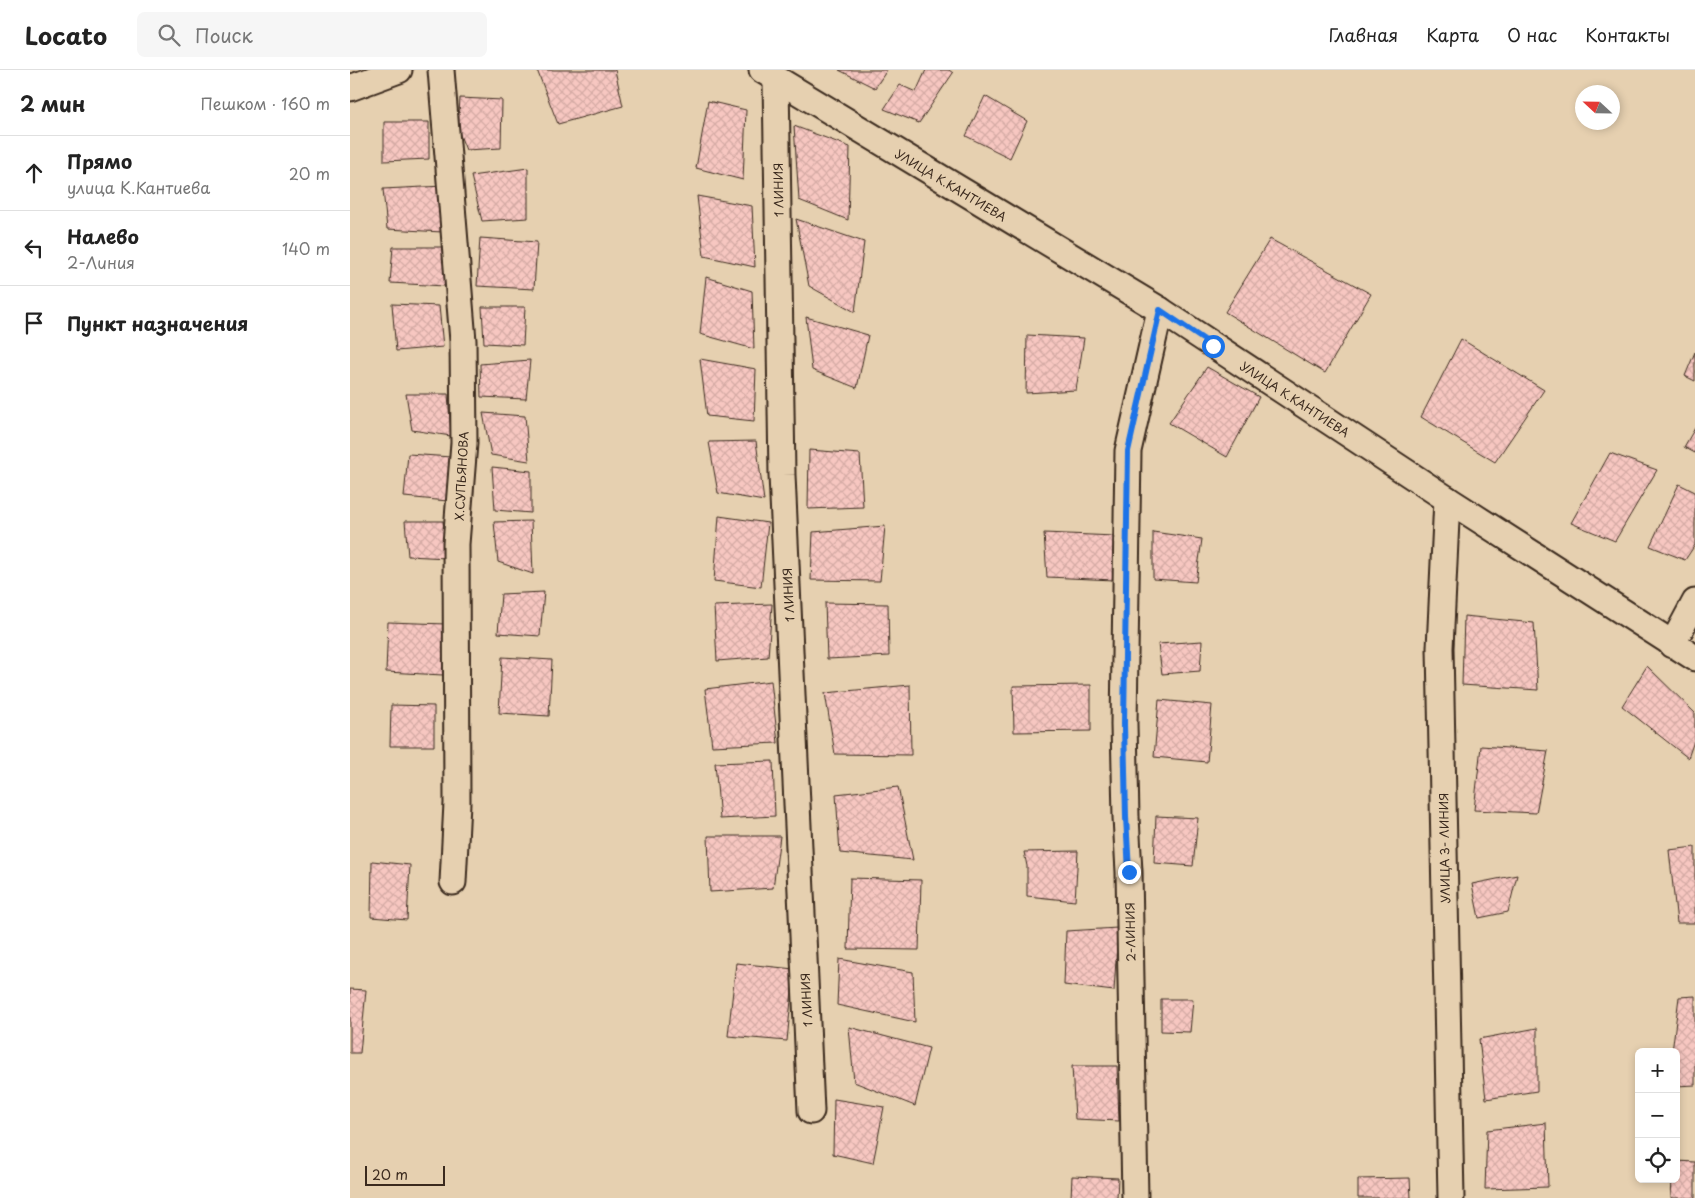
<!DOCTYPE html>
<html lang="ru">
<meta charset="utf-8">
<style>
body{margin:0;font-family:"Playpen Sans",sans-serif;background:#f6f6f6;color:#222}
.controls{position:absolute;right:15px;bottom:15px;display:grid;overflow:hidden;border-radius:8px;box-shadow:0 2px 8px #0003}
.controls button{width:45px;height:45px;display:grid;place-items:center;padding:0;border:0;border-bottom:1px solid #e0e0e0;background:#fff;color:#222;font:25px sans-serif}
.compass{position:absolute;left:1225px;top:15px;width:45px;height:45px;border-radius:50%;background:#fff;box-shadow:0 2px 8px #0003;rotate:292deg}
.scale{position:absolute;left:15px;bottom:12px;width:80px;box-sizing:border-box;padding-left:5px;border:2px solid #3b2a1e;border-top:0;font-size:14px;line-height:18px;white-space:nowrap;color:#3b2a1e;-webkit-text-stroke:4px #e6d0b0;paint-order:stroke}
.stop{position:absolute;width:15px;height:15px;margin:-11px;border:4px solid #1a73e8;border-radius:50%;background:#fff}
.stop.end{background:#1a73e8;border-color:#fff;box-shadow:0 1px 5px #0008}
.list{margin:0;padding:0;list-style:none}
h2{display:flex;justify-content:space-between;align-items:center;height:65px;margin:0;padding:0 20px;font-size:21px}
h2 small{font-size:16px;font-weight:400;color:#767676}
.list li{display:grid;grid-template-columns:32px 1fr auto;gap:15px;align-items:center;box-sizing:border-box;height:75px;padding:0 20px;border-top:1px solid #e0e0e0}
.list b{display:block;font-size:19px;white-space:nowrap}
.list p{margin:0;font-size:16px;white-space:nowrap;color:#767676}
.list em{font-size:16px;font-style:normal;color:#767676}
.icon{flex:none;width:28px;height:28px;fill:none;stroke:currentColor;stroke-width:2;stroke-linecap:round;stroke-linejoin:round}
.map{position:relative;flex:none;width:1345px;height:1128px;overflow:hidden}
header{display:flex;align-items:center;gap:30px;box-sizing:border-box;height:70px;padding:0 25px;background:#fff;border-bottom:1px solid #e0e0e0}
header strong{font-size:24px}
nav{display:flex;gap:28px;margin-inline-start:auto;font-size:18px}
.search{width:350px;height:45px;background:#f6f6f6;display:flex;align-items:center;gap:12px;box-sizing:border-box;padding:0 18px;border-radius:8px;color:#767676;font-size:19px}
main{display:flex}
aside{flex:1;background:#fff}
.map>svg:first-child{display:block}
</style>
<header>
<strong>Locato</strong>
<div class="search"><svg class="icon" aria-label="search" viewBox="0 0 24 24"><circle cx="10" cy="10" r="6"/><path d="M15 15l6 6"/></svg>Поиск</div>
<nav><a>Главная</a><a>Карта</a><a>О нас</a><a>Контакты</a></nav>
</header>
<main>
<aside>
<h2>2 мин<small>Пешком · 160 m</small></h2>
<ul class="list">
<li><svg class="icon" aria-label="ahead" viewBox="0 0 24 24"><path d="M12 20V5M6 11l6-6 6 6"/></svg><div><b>Прямо</b><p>улица К.Кантиева</p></div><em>20 m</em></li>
<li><svg class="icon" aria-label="left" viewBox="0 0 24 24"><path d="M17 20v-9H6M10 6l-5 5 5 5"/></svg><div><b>Налево</b><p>2-Линия</p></div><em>140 m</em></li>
<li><svg class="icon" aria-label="arrive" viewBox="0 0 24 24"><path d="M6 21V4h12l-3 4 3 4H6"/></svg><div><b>Пункт назначения</b></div></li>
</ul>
</aside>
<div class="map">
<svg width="1345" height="1128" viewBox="0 0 1345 1128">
<defs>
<pattern id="building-cross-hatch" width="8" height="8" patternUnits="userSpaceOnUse" patternTransform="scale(1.25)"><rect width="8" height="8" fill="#f7c7c1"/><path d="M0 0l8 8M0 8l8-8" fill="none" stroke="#d5aba5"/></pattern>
</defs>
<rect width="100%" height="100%" fill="#e6d0b0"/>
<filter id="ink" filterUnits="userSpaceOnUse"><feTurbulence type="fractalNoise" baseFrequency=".02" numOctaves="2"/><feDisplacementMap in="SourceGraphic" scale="10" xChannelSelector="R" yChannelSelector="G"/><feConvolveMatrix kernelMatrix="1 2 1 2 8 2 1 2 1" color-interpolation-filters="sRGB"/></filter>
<g filter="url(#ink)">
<g fill="url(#building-cross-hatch)" stroke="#3b2a1e">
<polygon points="187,0 265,0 273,36 208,54"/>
<polygon points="489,0 537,0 525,18"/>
<polygon points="576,0 599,0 603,3 569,53 534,39 550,15 566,22"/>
<polygon points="635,26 677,51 660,88 616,66"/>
<polygon points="110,28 152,30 151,78 116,80 108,60"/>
<polygon points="358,31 396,40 393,110 346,98"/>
<polygon points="34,52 79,52 79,89 34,91"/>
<polygon points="444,56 500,77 498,150 449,130"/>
<polygon points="178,98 178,148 132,151 121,106"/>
<polygon points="94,116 93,162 37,159 33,119"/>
<polygon points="347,126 402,136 405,197 354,186"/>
<polygon points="446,149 514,172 505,242 459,216"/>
<polygon points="130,168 187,172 184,219 127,216"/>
<polygon points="920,169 1021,224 975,303 875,242"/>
<polygon points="43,177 98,177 95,216 40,213"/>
<polygon points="356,207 402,221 404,279 350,264"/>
<polygon points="42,234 89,236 93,277 46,281"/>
<polygon points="132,237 175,237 173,275 134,273"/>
<polygon points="456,247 518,265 507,318 462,300"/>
<polygon points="677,265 734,268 726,320 676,323"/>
<polygon points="1111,269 1194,320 1145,392 1071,347"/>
<polygon points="1345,282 1345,311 1335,306"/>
<polygon points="350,289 406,299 404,351 357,346"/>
<polygon points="180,290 176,329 131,327 130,294"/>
<polygon points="857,297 909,327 877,387 819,353"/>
<polygon points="56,324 98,324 101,366 62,360"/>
<polygon points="133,343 175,346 179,391 141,385"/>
<polygon points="1345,358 1345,383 1334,377"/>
<polygon points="406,371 414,431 368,423 359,372"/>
<polygon points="459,380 510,384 513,437 458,439"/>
<polygon points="1260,383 1307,400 1265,471 1221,453"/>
<polygon points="58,384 101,387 98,431 54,427"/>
<polygon points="142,397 181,401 181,443 145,440"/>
<polygon points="1329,414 1345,422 1345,475 1335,490 1300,476"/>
<polygon points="369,446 418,453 411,517 364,511"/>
<polygon points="55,451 93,451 97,488 58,486"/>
<polygon points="181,451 183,504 148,492 144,452"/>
<polygon points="535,456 530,511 461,510 463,462"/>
<polygon points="803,462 852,469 846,512 803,509"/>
<polygon points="694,463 765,466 764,510 697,507"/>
<polygon points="194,522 190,566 148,563 151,524"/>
<polygon points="475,533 538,534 539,586 477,589"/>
<polygon points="422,534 418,587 367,591 364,536"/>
<polygon points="1114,546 1184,553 1188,620 1112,615"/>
<polygon points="38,552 96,554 93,605 36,602"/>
<polygon points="852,571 850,601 812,604 808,574"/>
<polygon points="152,587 202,590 199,646 149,643"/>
<polygon points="1297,596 1345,643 1345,668 1338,688 1272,636"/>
<polygon points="421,611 428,673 362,676 355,619"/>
<polygon points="560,615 561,685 485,684 475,623"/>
<polygon points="741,615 741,661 664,662 663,616"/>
<polygon points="809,630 862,635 857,692 804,687"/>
<polygon points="41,635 84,636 84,676 40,676"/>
<polygon points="1131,676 1198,681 1186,743 1124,740"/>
<polygon points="423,691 425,746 370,749 365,693"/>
<polygon points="548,717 563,790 490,783 486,724"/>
<polygon points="806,746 848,748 843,796 804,793"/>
<polygon points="358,766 430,766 423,818 360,822"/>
<polygon points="1345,777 1345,853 1327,853 1319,780"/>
<polygon points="728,781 725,831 677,826 677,796 674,782"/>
<polygon points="22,791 60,795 57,850 21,847"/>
<polygon points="1167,805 1158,842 1129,848 1122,814"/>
<polygon points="500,808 571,810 569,880 498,879"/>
<polygon points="768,858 764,921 714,915 716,861"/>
<polygon points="489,889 563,902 565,952 487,935"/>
<polygon points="386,893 444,899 437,971 378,966"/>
<polygon points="0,919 16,920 10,983 0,983"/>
<polygon points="1345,926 1345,1015 1326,1016 1326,982 1322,982 1329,927"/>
<polygon points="811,929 843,929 840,962 811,961"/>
<polygon points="499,957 579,978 565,1036 504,1012"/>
<polygon points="1187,958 1187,1021 1136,1029 1129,969"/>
<polygon points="722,996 767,996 769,1051 725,1049"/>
<polygon points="484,1029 534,1037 523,1093 483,1084"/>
<polygon points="1196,1053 1198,1117 1135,1119 1137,1060"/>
<polygon points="1326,1091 1345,1092 1345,1128 1321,1128 1322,1109 1326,1109"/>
<polygon points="722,1106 768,1108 767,1128 721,1128"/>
<polygon points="1060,1108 1061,1128 1008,1128 1008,1109"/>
</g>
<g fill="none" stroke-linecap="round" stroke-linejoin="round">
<defs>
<g id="minor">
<polyline points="91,0 113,271 114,373 106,474 107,733 103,812"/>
<polyline points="412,0 810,240 1097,429 1345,588"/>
<polyline points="426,9 432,405 461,1041"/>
<polyline points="0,18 49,0"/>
<polyline points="1097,429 1090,578 1101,1128"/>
<polyline points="1322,575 1345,532"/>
<polyline points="785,1128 779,802 776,747 774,654 778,381 810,240"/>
</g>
</defs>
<use href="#minor" stroke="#3b2a1e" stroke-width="29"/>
<use href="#minor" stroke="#e6d0b0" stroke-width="25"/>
</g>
</g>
<g fill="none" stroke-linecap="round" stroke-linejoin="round" filter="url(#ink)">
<polyline stroke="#1a73e8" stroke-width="6" points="779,802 776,747 774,654 778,381 810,240 863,276"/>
</g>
<g text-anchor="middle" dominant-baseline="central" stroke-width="4" stroke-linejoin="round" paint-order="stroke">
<g font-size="12" fill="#3b2a1e" stroke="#e6d0b0">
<text transform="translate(601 115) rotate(31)">УЛИЦА К.КАНТИЕВА</text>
<text transform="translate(428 120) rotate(-91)">1 ЛИНИЯ</text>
<text transform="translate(945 329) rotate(33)">УЛИЦА К.КАНТИЕВА</text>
<text transform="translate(111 406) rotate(-87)">Х.СУПЬЯНОВА</text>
<text transform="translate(438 525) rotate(-93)">1 ЛИНИЯ</text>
<text transform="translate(1094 778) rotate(-91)">УЛИЦА 3- ЛИНИЯ</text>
<text transform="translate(780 862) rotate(-91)">2-ЛИНИЯ</text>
<text transform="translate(456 930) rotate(-93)">1 ЛИНИЯ</text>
</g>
</g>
</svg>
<div class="controls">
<button>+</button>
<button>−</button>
<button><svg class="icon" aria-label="locate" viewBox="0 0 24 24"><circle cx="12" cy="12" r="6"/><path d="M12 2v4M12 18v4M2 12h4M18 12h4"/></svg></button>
</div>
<svg class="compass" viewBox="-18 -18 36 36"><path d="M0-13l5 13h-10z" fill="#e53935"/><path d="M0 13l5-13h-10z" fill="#767676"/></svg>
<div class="scale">20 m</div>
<div class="stop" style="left:863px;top:276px"></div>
<div class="stop end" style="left:779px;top:802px"></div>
</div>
</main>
